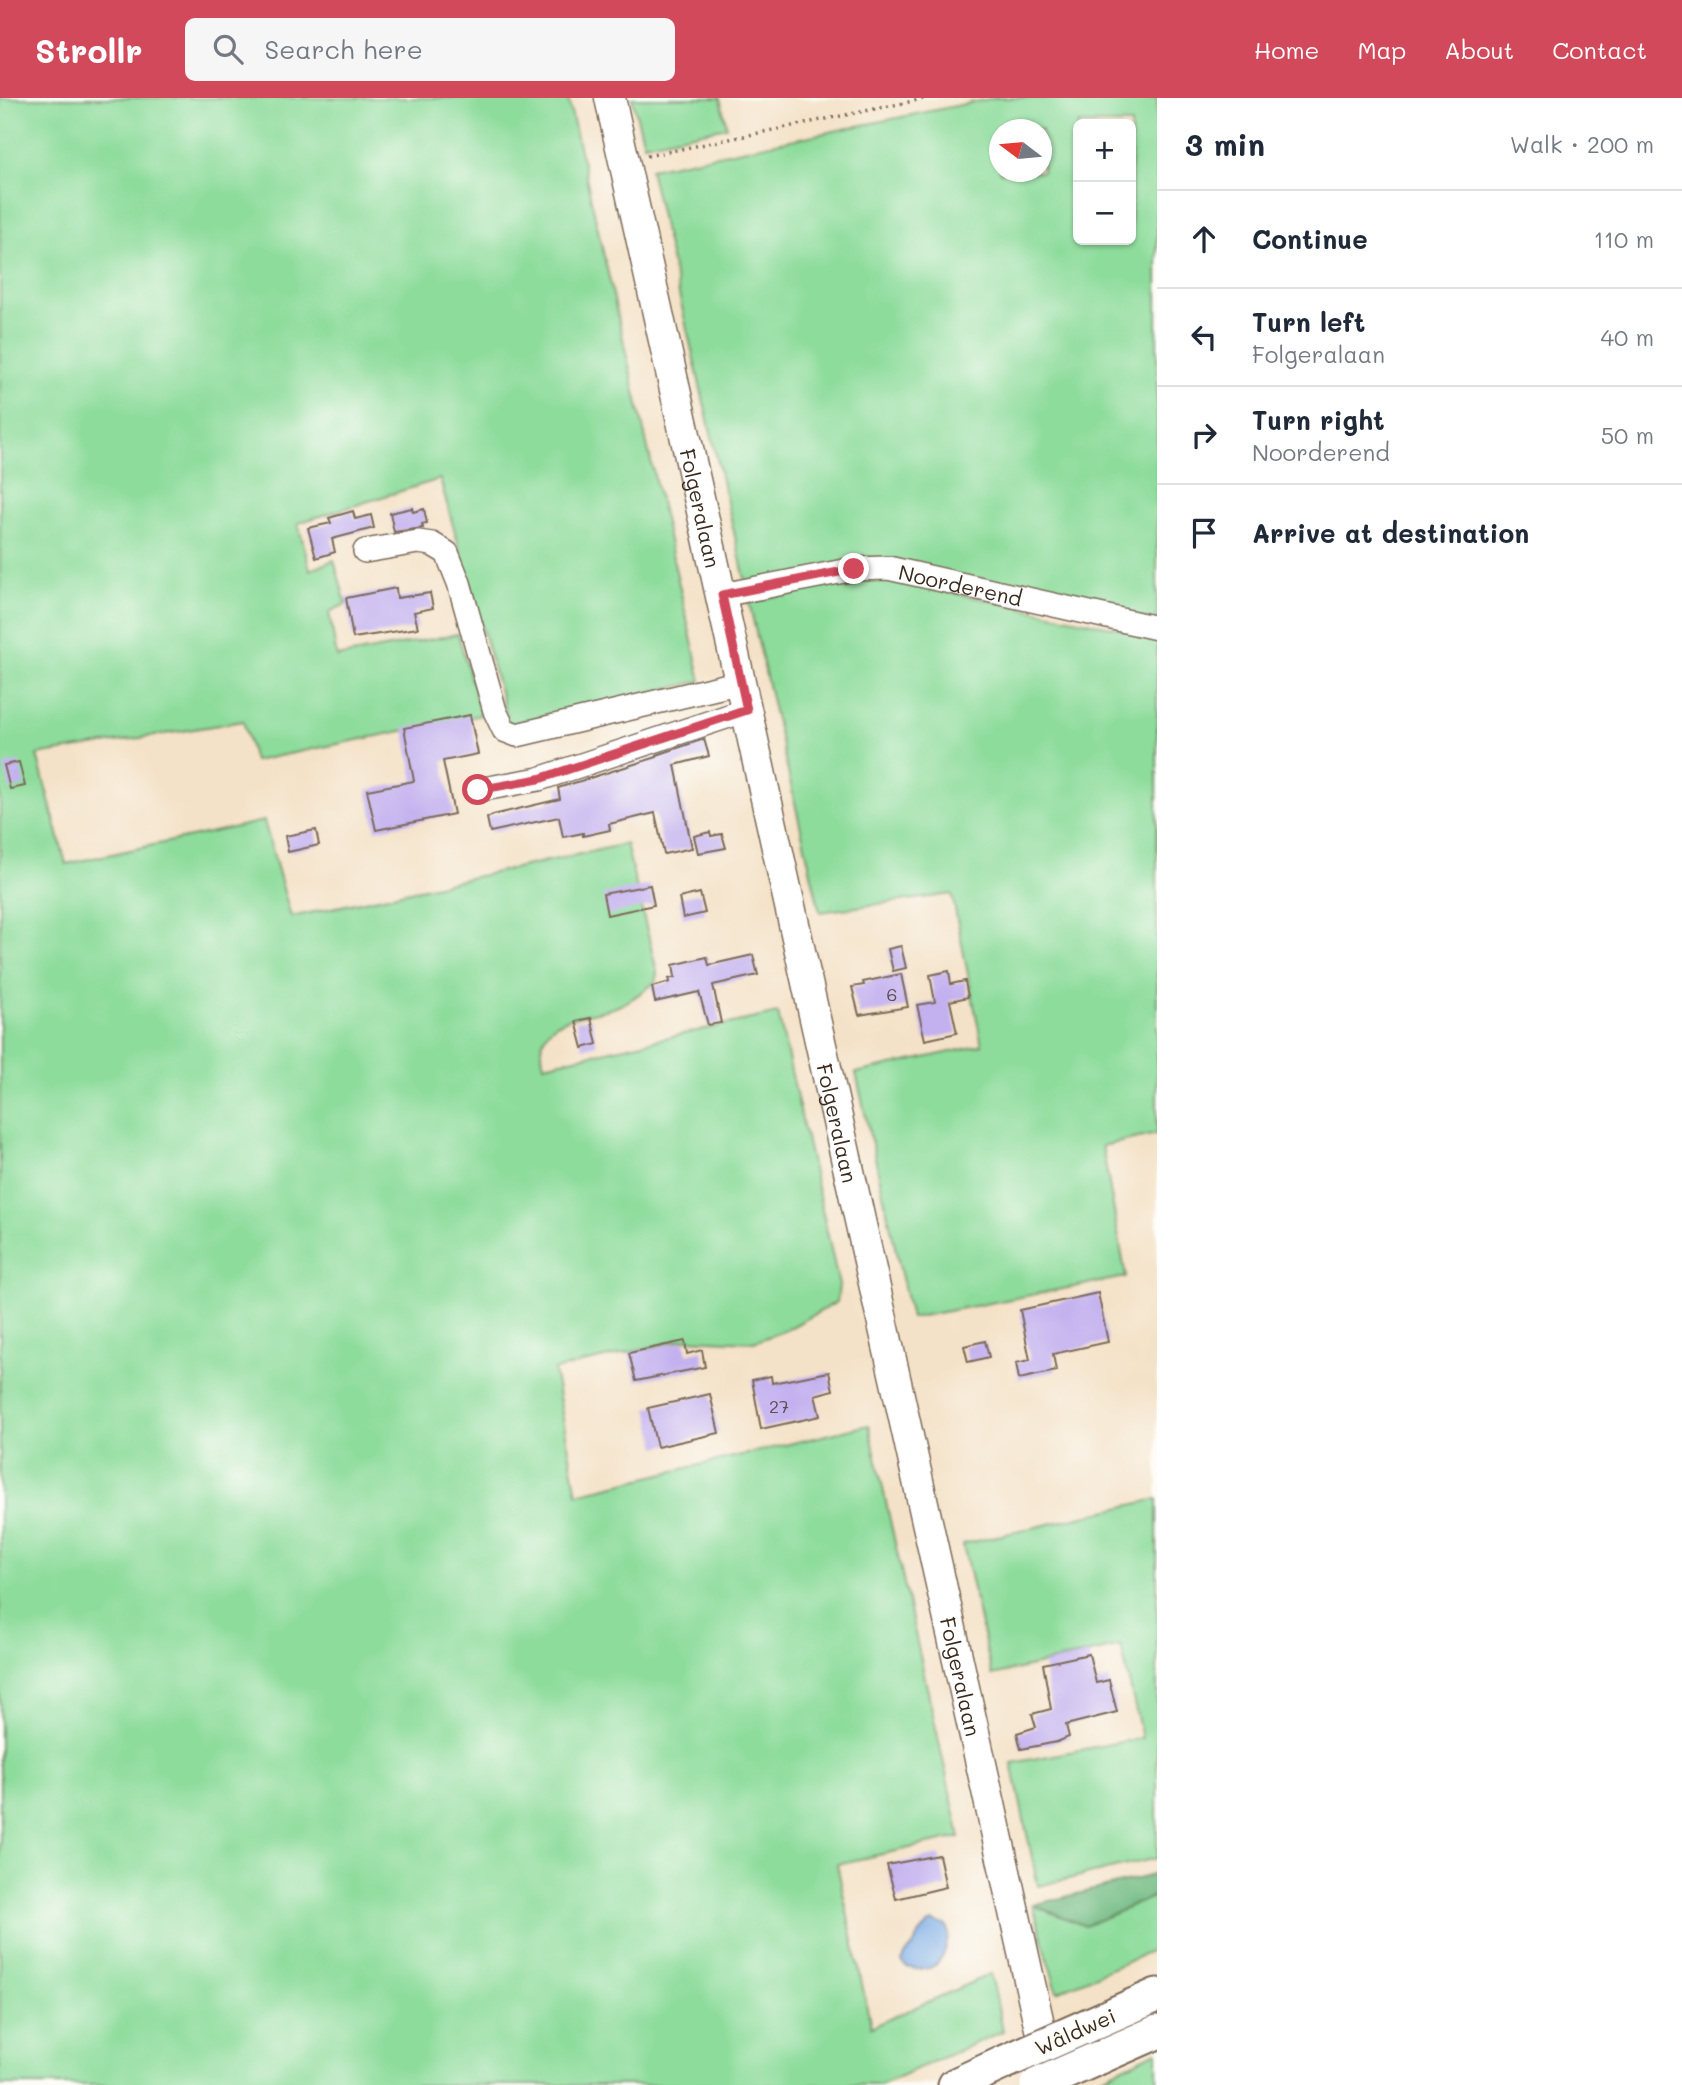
<!DOCTYPE html>
<meta charset="utf-8">
<style>
body{margin:0;font-family:Mali,sans-serif;background:#f6f6f7;color:#1f2937}
.controls{position:absolute;right:21px;top:21px;display:grid;overflow:hidden;border-radius:10px;box-shadow:0 2px 5px #0004}
.controls button{width:63px;height:63px;display:grid;place-items:center;padding:0;border:0;border-bottom:2px solid #e0e1e3;background:#fff;color:#1f2937;font:35px sans-serif}
.compass{position:absolute;left:989px;top:21px;width:63px;height:63px;border-radius:50%;background:#fff;box-shadow:0 2px 5px #0004;rotate:286deg}
.stop{position:absolute;width:21px;height:21px;margin:-16px;border:5px solid #d1495b;border-radius:50%;background:#fff}
.stop.end{background:#d1495b;border-color:#fff;box-shadow:0 2px 7px #0008}
.list{margin:0;padding:0;list-style:none}
h2{display:flex;justify-content:space-between;align-items:center;height:91px;margin:0;padding:0 28px;font-size:30px}
h2 small{font-size:23px;font-weight:400;color:#747a83}
.list li{display:grid;grid-template-columns:46px 1fr auto;gap:21px;align-items:center;box-sizing:border-box;height:98px;padding:0 28px;border-top:2px solid #e0e1e3}
.list b{display:block;font-size:26px;white-space:nowrap}
.list p{margin:0;font-size:23px;white-space:nowrap;color:#747a83}
.list em{font-size:23px;font-style:normal;color:#747a83}
.icon{flex:none;width:38px;height:38px;fill:none;stroke:currentColor;stroke-width:2;stroke-linecap:round;stroke-linejoin:round}
.map{position:relative;flex:none;width:1157px;height:1987px;overflow:hidden}
header{display:flex;align-items:center;gap:42px;box-sizing:border-box;height:98px;padding:0 35px;background:#d1495b;color:#fff}
header strong{font-size:33px}
nav{display:flex;gap:38px;margin-inline-start:auto;font-size:24px}
.search{width:490px;height:63px;background:#f6f6f7;display:flex;align-items:center;gap:18px;box-sizing:border-box;padding:0 24px;border-radius:10px;color:#747a83;font-size:26px}
main{display:flex}
aside{flex:1;background:#fff}
.map>svg:first-child{display:block}
</style>
<header>
<strong>Strollr</strong>
<div class="search"><svg class="icon" aria-label="search" viewBox="0 0 24 24"><circle cx="10" cy="10" r="6"/><path d="M15 15l6 6"/></svg>Search here</div>
<nav><a>Home</a><a>Map</a><a>About</a><a>Contact</a></nav>
</header>
<main>
<div class="map">
<svg width="1157" height="1987" viewBox="0 0 1157 1987">
<rect width="100%" height="100%" fill="#fdfcf7"/>
<filter id="ink" filterUnits="userSpaceOnUse"><feTurbulence type="fractalNoise" baseFrequency=".0143" numOctaves="2"/><feDisplacementMap in="SourceGraphic" scale="14" xChannelSelector="R" yChannelSelector="G"/><feConvolveMatrix kernelMatrix="1 2 1 2 8 2 1 2 1" color-interpolation-filters="sRGB"/></filter>
<filter id="wash" filterUnits="userSpaceOnUse"><feTurbulence type="fractalNoise" baseFrequency=".00686" numOctaves="4" result="noise"/><feDisplacementMap in="SourceGraphic" scale="28" xChannelSelector="R" yChannelSelector="G"/><feGaussianBlur stdDeviation="1.57" result="paint"/><feColorMatrix in="noise" values="0 0 0 0 0 0 0 0 0 0 0 0 0 0 0 0 0 1.4 0 .05"/><feComposite in="paint" operator="in"/></filter>
<g filter="url(#wash)">
<rect width="100%" height="100%" fill="#f4e2c8"/>
<g fill="#8ddc9b" stroke="#64835c" stroke-width="2" fill-rule="evenodd">
<path d="M 0,0 L 568,0 L 701,583 L 509,626 L 440,381 L 298,425 L 310,472 L 334,462 L 346,506 L 329,514 L 337,559 L 458,536 L 481,617 L 254,663 L 243,623 L 37,657 L 66,766 L 264,723 L 291,819 L 626,746 L 657,874 L 656,883 C 643,894 630,904 613,910 C 580,920 531,917 544,967 L 778,915 L 839,1187 L 837,1204 L 786,1232 L 754,1244 L 685,1241 L 554,1272 L 577,1396 L 869,1327 L 960,1739 L 837,1766 L 871,1929 L 991,1876 L 1003,1933 L 880,1987 L 0,1987 Z"/>
<polygon points="632,0 720,0 727,29 644,46"/>
<path d="M 994,0 L 1157,0 L 1157,523 L 881,462 L 746,486 L 650,71 ZM 1078,26 L 1131,26 L 1131,142 L 1078,142 ZM 1000,32 L 1042,32 L 1042,74 L 1000,74 Z"/>
<polygon points="871,477 1157,539 1157,1036 1102,1048 1126,1179 911,1220 856,975 982,947 952,796 820,814 749,504"/>
<polygon points="1157,1401 1157,1760 1038,1788 1012,1665 1142,1640 1121,1548 992,1577 963,1446"/>
<polygon points="1157,1797 1157,1851 1057,1894 1033,1807 1085,1828"/>
<polygon points="1157,1953 1157,1987 1085,1987"/>
</g>
<polygon fill="#72bc83" stroke="#567350" stroke-width="2" points="1157,1776 1157,1797 1085,1828 1033,1807"/>
<path fill="#79abe5" stroke="#5a6a82" stroke-width="2" d="M 932,1824 L 946,1827 C 951,1838 945,1861 934,1868 C 925,1873 915,1871 906,1869 L 902,1863 C 905,1855 908,1854 913,1848 C 921,1837 918,1832 932,1824 Z"/>
<g id="blocks">
<g fill="#c3b0ef">
<polygon points="412,410 413,414 424,411 427,425 422,426 423,430 394,434 390,415"/>
<polygon points="353,413 355,421 371,417 374,430 332,441 335,454 316,460 308,430 331,425 329,420"/>
<polygon points="396,490 397,500 430,495 433,510 414,514 418,530 353,540 346,500"/>
<polygon points="470,617 478,656 443,663 454,716 376,732 367,692 414,683 404,630"/>
<polygon points="704,641 709,658 675,667 692,750 664,756 655,715 609,726 610,732 583,738 583,735 563,739 559,719 490,734 487,720 493,717 560,701 558,690 657,659 657,657"/>
<polygon points="19,664 25,688 10,691 4,667"/>
<polygon points="316,732 319,747 288,754 285,738"/>
<polygon points="710,734 711,738 722,736 726,750 698,755 694,738"/>
<polygon points="650,787 654,807 607,817 603,796"/>
<polygon points="700,795 705,815 683,820 679,800"/>
<polygon points="901,848 906,870 893,873 888,851"/>
<polygon points="753,857 758,877 713,887 721,925 708,927 699,894 655,904 652,889 670,884 669,881 675,879 673,867 707,859 709,867"/>
<polygon points="949,873 951,886 965,883 968,899 950,903 957,935 925,942 917,907 935,904 930,877"/>
<polygon points="901,876 908,909 859,917 852,889 864,887 863,884"/>
<polygon points="591,920 597,946 583,950 576,923"/>
<polygon points="1098,1195 1108,1244 1053,1256 1056,1273 1019,1281 1016,1265 1030,1262 1020,1212"/>
<polygon points="685,1243 687,1256 702,1252 705,1269 636,1283 629,1255"/>
<polygon points="985,1243 989,1259 968,1264 964,1248"/>
<polygon points="829,1274 833,1292 815,1297 820,1318 761,1331 752,1282 771,1278 772,1285"/>
<polygon points="710,1296 719,1335 657,1349 648,1310"/>
<polygon points="1089,1556 1096,1585 1109,1582 1117,1614 1066,1627 1069,1639 1057,1644 1021,1651 1017,1635 1036,1629 1032,1616 1051,1611 1043,1566"/>
<polygon points="939,1757 946,1789 896,1801 887,1767"/>
</g>
</g>
</g>
<g filter="url(#ink)">
<use href="#blocks" fill-opacity="0" stroke="#7c6a5a" stroke-width="2"/>
<g fill="none" stroke-linecap="round" stroke-linejoin="round">
<defs>
<g id="minor">
<polyline points="365,453 418,444 432,446 447,455 459,485 495,613 504,632 517,637 741,584"/>
<path id="s1" d="M 722,497 L 854,471 L 888,470 L 1157,530"/>
<polyline points="478,692 539,681 747,612"/>
</g>
<g id="major">
<path id="s2" d="M 610,0 L 1049,1971"/>
</g>
<g id="highway">
<polyline points="1091,1926 1157,1897"/>
<polyline points="1098,1960 1157,1934"/>
<polyline points="955,1987 1003,1965"/>
</g>
</defs>
<use href="#minor" stroke="#7c6a5a" stroke-width="26"/>
<use href="#major" stroke="#7c6a5a" stroke-width="33"/>
<use href="#highway" stroke="#7c6a5a" stroke-width="37"/>
<polyline stroke="#7c6a5a" stroke-width="3.5" stroke-dasharray="2 5" stroke-linecap="butt" points="647,58 928,0"/>
<use href="#minor" stroke="#fff" stroke-width="23"/>
<use href="#major" stroke="#fff" stroke-width="30"/>
<use href="#highway" stroke="#fff" stroke-width="33"/>
<defs>
<g id="highway-bridge">
<polyline points="1003,1965 1091,1926"/>
<polyline points="1037,1987 1098,1960"/>
</g>
</defs>
<use href="#highway-bridge" stroke="#7c6a5a" stroke-width="37" stroke-linecap="butt"/>
<use href="#highway-bridge" stroke="#fff" stroke-width="33"/>
</g>
</g>
<g fill="none" stroke-linecap="round" stroke-linejoin="round" filter="url(#ink)">
<polyline stroke="#d1495b" stroke-width="9" points="478,692 539,681 747,612 722,497 854,471"/>
</g>
<g text-anchor="middle" dominant-baseline="central" stroke-width="5" stroke-linejoin="round" paint-order="stroke">
<g font-size="18" fill="#5d4c52">
<text x="892" y="896">6</text>
<text x="779" y="1308">27</text>
</g>
<g font-size="21" fill="#3b2a1e" stroke="#fdfcf7">
<text stroke="none"><textPath href="#s2" startOffset="420">Folgeralaan</textPath></text>
<text stroke="none"><textPath href="#s1" startOffset="243">Noorderend</textPath></text>
<text stroke="none"><textPath href="#s2" startOffset="1050">Folgeralaan</textPath></text>
<text stroke="none"><textPath href="#s2" startOffset="1617">Folgeralaan</textPath></text>
<text transform="translate(1075 1933) rotate(-24)">Wâldwei</text>
</g>
</g>
</svg>
<div class="controls">
<button>+</button>
<button>−</button>
</div>
<svg class="compass" viewBox="-18 -18 36 36"><path d="M0-13l5 13h-10z" fill="#e53935"/><path d="M0 13l5-13h-10z" fill="#747a83"/></svg>
<div class="stop" style="left:478px;top:692px"></div>
<div class="stop end" style="left:854px;top:471px"></div>
</div>
<aside>
<h2>3 min<small>Walk · 200 m</small></h2>
<ul class="list">
<li><svg class="icon" aria-label="ahead" viewBox="0 0 24 24"><path d="M12 20V5M6 11l6-6 6 6"/></svg><div><b>Continue</b></div><em>110 m</em></li>
<li><svg class="icon" aria-label="left" viewBox="0 0 24 24"><path d="M17 20v-9H6M10 6l-5 5 5 5"/></svg><div><b>Turn left</b><p>Folgeralaan</p></div><em>40 m</em></li>
<li><svg class="icon" aria-label="right" viewBox="0 0 24 24"><path d="M7 20v-9h11M14 6l5 5-5 5"/></svg><div><b>Turn right</b><p>Noorderend</p></div><em>50 m</em></li>
<li><svg class="icon" aria-label="arrive" viewBox="0 0 24 24"><path d="M6 21V4h12l-3 4 3 4H6"/></svg><div><b>Arrive at destination</b></div></li>
</ul>
</aside>
</main>
